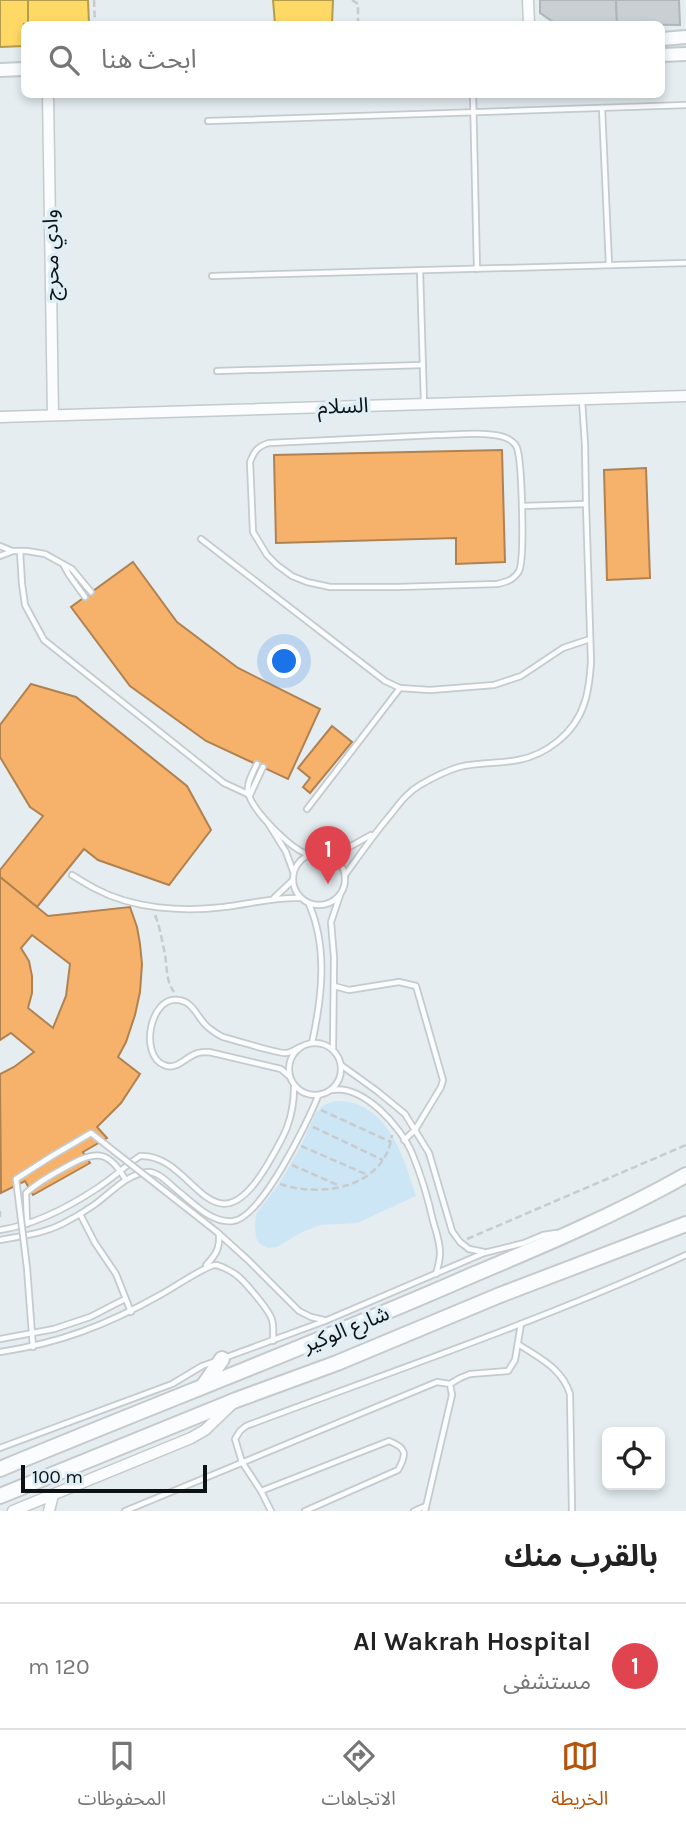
<!DOCTYPE html>
<html lang="ar">
<meta charset="utf-8">
<style>
body{margin:0;font-family:Karla,"Noto Sans Arabic",sans-serif;background:#f6f6f6;color:#222;direction:rtl}
.controls{position:absolute;right:21px;bottom:21px;display:grid;overflow:hidden;border-radius:10px;box-shadow:0 4px 10px #0003}
.controls button{width:63px;height:63px;display:grid;place-items:center;padding:0;border:0;border-bottom:2px solid #e0e0e0;background:#fff;color:#222;font:35px sans-serif}
.scale{position:absolute;left:21px;bottom:18px;width:186px;box-sizing:border-box;padding-left:7px;border:4px solid #0d1215;border-top:0;font-size:19px;line-height:24px;white-space:nowrap;color:#0d1215;-webkit-text-stroke:5px #e0eef6;paint-order:stroke}
.you{position:absolute;left:285px;top:662px;width:24px;height:24px;margin:-18px;border:5px solid #fff;border-radius:50%;background:#1a73e8;box-shadow:0 0 0 10px #1a73e833}
.badge{display:grid;place-items:center;width:46px;height:46px;border-radius:50%;background:#b45309;color:#fff;font-size:23px;font-weight:700}
.pin{position:absolute;translate:-50% -58px;filter:drop-shadow(0 2px 4px #0008)}
.pin::after{content:'';position:absolute;top:37px;width:24px;height:21px;background:inherit;clip-path:polygon(0 0,100% 0,50% 100%)}
.list{margin:0;padding:0;list-style:none}
h2{display:flex;justify-content:space-between;align-items:center;height:91px;margin:0;padding:0 28px;font-size:30px}
h2 small{font-size:23px;font-weight:400;color:#767676}
.list li{display:grid;grid-template-columns:46px 1fr auto;gap:21px;align-items:center;box-sizing:border-box;height:126px;padding:0 28px;border-top:2px solid #e0e0e0}
.list b{display:block;font-size:26px;white-space:nowrap}
.list p{margin:0;font-size:23px;white-space:nowrap;color:#767676}
.list em{font-size:23px;font-style:normal;color:#767676}
.icon{flex:none;width:38px;height:38px;fill:none;stroke:currentColor;stroke-width:2;stroke-linecap:round;stroke-linejoin:round}
.map{position:relative;flex:none;width:686px;height:1511px;overflow:hidden;direction:ltr}
.search{position:absolute;background:#fff;box-shadow:0 4px 10px #0003;left:21px;right:21px;top:21px;height:77px;display:flex;align-items:center;gap:18px;box-sizing:border-box;padding:0 24px;border-radius:10px;color:#767676;font-size:26px}
.sheet{height:217px;background:#fff}
nav{display:flex;justify-content:space-around;align-items:center;box-sizing:border-box;height:98px;border-top:2px solid #e0e0e0;background:#fff;font-size:19px;color:#767676}
nav a{display:grid;justify-items:center;gap:4px}
nav .on{color:#b45309}
.map>svg:first-child{display:block}
</style>
<div class="map">
<svg width="686" height="1511" viewBox="0 0 686 1511">
<rect width="100%" height="100%" fill="#e5edf1"/>
<path fill="#cce6f5" d="M 336,1101 C 387,1100 404,1157 416,1196 L 357,1223 L 321,1225 L 302,1232 L 277,1247 L 268,1248 L 260,1244 L 256,1238 L 255,1224 L 256,1214 L 279,1184 L 300,1148 L 316,1113 L 324,1105 Z"/>
<g fill="#ffd966" stroke="#b69d4e" stroke-width="2">
<polygon points="0,0 28,0 28,24 24,24 24,46 0,47"/>
<polygon points="28,0 88,0 89,24 28,24"/>
<polygon points="273,0 333,0 332,24 275,24"/>
</g>
<g fill="#f6b26b" stroke="#b08251" stroke-width="2" fill-rule="evenodd">
<polygon points="502,450 505,562 456,564 456,538 276,543 274,455"/>
<polygon points="646,468 650,578 607,580 604,470"/>
<polygon points="133,562 177,622 238,668 320,709 288,779 206,741 130,686 71,607"/>
<polygon points="31,684 76,697 187,786 211,830 169,885 98,860 84,849 37,907 0,877 0,870 43,816 30,807 0,757 0,725"/>
<polygon points="332,726 352,742 310,793 303,787 310,778 298,768"/>
<path d="M 0,877 L 48,916 L 130,907 L 137,927 L 140,944 L 142,964 L 140,992 L 135,1015 L 126,1042 L 118,1057 L 140,1074 L 121,1103 L 97,1127 L 107,1138 L 83,1152 L 90,1163 L 33,1195 L 25,1181 L 1,1193 L 0,1074 L 14,1067 L 34,1052 L 11,1033 L 0,1040 ZM 32,935 L 70,964 L 66,996 L 53,1028 L 28,1008 L 32,993 L 32,976 L 29,961 L 21,948 Z"/>
</g>
<g fill="#cacfd3" stroke="#afb5b8" stroke-width="2">
<polygon points="540,0 616,0 617,24 556,24 540,13"/>
<polygon points="616,0 679,0 680,25 617,24"/>
</g>
<g fill="none" stroke-linecap="round" stroke-linejoin="round">
<defs>
<g id="service">
<polyline points="473,94 477,269"/>
<polyline points="602,108 609,265"/>
<polyline points="208,121 686,105"/>
<polyline points="420,270 424,403"/>
<polyline points="212,276 686,263"/>
<polyline points="217,371 423,365"/>
<path d="M 436,435 C 454,435 496,430 510,440 C 513,442 516,444 517,448 C 522,462 525,559 519,571 C 514,580 506,582 497,584 L 398,587 L 330,587 L 307,582 L 292,576 L 277,565 L 267,555 L 253,532 L 250,462 C 254,451 258,446 269,443 Z"/>
<polyline points="522,506 586,504"/>
<polyline points="201,539 385,681 400,688 430,690 494,685 521,676 563,648 590,639"/>
<polyline points="0,546 12,551"/>
<polyline points="20,551 22,584 25,605 44,640 224,783 250,795"/>
<polyline points="0,556 13,551 27,551 45,554 72,569 91,592"/>
<polyline points="64,566 69,575 85,597"/>
<path d="M 257,764 C 253,772 247,782 248,791 C 250,809 290,848 307,854"/>
<polyline points="250,795 263,767"/>
<polyline points="307,809 400,688"/>
<polyline points="268,823 286,852 293,871"/>
<circle cx="319" cy="879" r="26"/>
<polyline points="333,856 371,835"/>
<path d="M 72,875 C 80,880 88,885 96,889 C 133,909 183,912 224,907 C 250,904 274,897 300,898"/>
<path d="M 345,875 C 359,856 372,837 387,819 C 397,807 406,793 420,785 C 432,778 446,771 459,767 C 478,762 498,764 518,760 C 546,755 575,733 584,704 C 589,691 590,676 591,662 L 586,504 L 585,445 L 582,400"/>
<polyline points="274,898 292,881"/>
<path d="M 309,904 C 328,948 322,997 312,1043"/>
<polyline points="334,986 349,990 399,982 416,986 443,1080 441,1087 415,1130 404,1140"/>
<circle cx="315" cy="1069" r="26"/>
<polyline points="333,1049 334,958 331,922 340,895"/>
<polyline points="341,1065 377,1091 405,1114 429,1153 452,1231 460,1242 469,1249 484,1252"/>
<path d="M 289,1076 L 281,1069 L 209,1052 C 205,1052 201,1052 198,1053 C 186,1056 177,1071 164,1065 C 139,1055 150,996 178,1000 C 194,1001 198,1020 209,1028 C 213,1031 218,1035 223,1037 C 230,1039 280,1054 286,1053 C 290,1053 296,1049 300,1047"/>
<path d="M 332,1090 C 363,1084 401,1127 412,1153 C 421,1175 428,1198 433,1221 C 436,1231 440,1242 440,1253 C 440,1260 438,1267 436,1274"/>
<polyline points="80,1214 95,1243 116,1274 131,1312"/>
<path d="M 27,1224 L 26,1193 C 38,1182 51,1175 64,1168 C 93,1152 107,1147 125,1179"/>
<path d="M 0,1230 C 34,1225 67,1208 96,1189 C 112,1179 125,1166 140,1156 C 194,1153 211,1257 266,1167 C 283,1138 294,1121 294,1087"/>
<polyline points="217,1232 248,1260 299,1311 311,1317 324,1320"/>
<path d="M 0,1240 C 21,1236 42,1234 62,1224 C 72,1219 84,1212 94,1205 C 111,1193 125,1175 147,1172 C 159,1171 170,1185 178,1191 C 193,1203 212,1224 233,1221 C 261,1218 308,1122 318,1096"/>
<path d="M 206,1265 C 216,1255 220,1248 219,1234"/>
<polyline points="31,1321 33,1347"/>
<polyline points="0,1339 54,1329 90,1317 125,1299"/>
<path d="M 518,1344 C 539,1358 562,1368 570,1394 L 572,1511"/>
<path d="M 0,1352 C 60,1343 107,1325 160,1295 C 170,1290 208,1264 216,1265 C 221,1266 231,1271 235,1274 C 243,1279 270,1311 272,1320 C 274,1326 273,1334 273,1341"/>
<polyline points="224,1358 325,1321 484,1253 524,1243 543,1235 556,1233"/>
<polyline points="450,1384 460,1378 470,1374 508,1371 515,1360 521,1324"/>
<polyline points="0,1448 172,1384 202,1366 216,1361"/>
<path d="M 261,1491 L 389,1441 C 407,1448 407,1454 398,1470 L 305,1511"/>
<polyline points="125,1511 437,1382 450,1384 452,1395 425,1511"/>
<path d="M 271,1511 L 261,1491 L 242,1462 L 235,1439 L 240,1431 L 246,1426 C 393,1371 543,1320 686,1255"/>
<polyline points="414,1511 426,1506"/>
</g>
<g id="minor">
<polyline points="528,0 529,24"/>
<polyline points="48,94 53,415"/>
<polyline points="0,417 686,396"/>
<polyline points="13,1511 191,1438 205,1430 231,1405"/>
<polyline points="49,1511 53,1495"/>
</g>
<g id="tertiary">
<polyline points="662,39 686,37"/>
<polyline points="662,55 686,54"/>
<polyline points="0,70 24,69"/>
</g>
<g id="secondary">
<polyline points="204,1385 222,1359"/>
<path d="M 0,1469 C 156,1404 315,1344 470,1276 C 544,1245 617,1214 686,1175"/>
<polyline points="0,1496 236,1400 337,1363 500,1295 686,1224"/>
</g>
</defs>
<use href="#service" stroke="#c4cacd" stroke-width="8"/>
<use href="#minor" stroke="#c4cacd" stroke-width="13"/>
<use href="#tertiary" stroke="#c4cacd" stroke-width="16"/>
<use href="#secondary" stroke="#c4cacd" stroke-width="18"/>
<g stroke="#c8cbcd" stroke-width="2.5" stroke-dasharray="7 3.5" stroke-linecap="butt">
<polyline points="94,0 95,24"/>
<polyline points="352,0 358,4 358,24"/>
<path d="M 155,915 C 160,927 162,941 165,954 C 167,967 166,982 174,992"/>
<polyline points="321,1110 391,1142"/>
<polyline points="313,1127 383,1160"/>
<polyline points="301,1146 368,1175"/>
<polyline points="292,1165 340,1186"/>
<path d="M 280,1184 C 322,1198 385,1188 392,1135"/>
<polyline points="0,1211 0,1217"/>
<polyline points="467,1239 686,1145"/>
</g>
<use href="#service" stroke="#fbfcfd" stroke-width="4.5"/>
<use href="#minor" stroke="#fbfcfd" stroke-width="10"/>
<use href="#tertiary" stroke="#fbfcfd" stroke-width="12"/>
<use href="#secondary" stroke="#fbfcfd" stroke-width="14"/>
<defs>
<polyline id="service-bridge" points="31,1321 27,1268 16,1179 52,1156 91,1133 217,1232"/>
</defs>
<use href="#service-bridge" stroke="#c4cacd" stroke-width="8" stroke-linecap="butt"/>
<use href="#service-bridge" stroke="#fbfcfd" stroke-width="4.5"/>
</g>
<g text-anchor="middle" dominant-baseline="central" stroke-width="7" stroke-linejoin="round" paint-order="stroke">
<g font-size="21" fill="#0d1215" stroke="#e0eef6">
<text transform="translate(51 255) rotate(-91)">وادي محرج</text>
<text transform="translate(343 406) rotate(-2)">السلام</text>
<text transform="translate(346 1329) rotate(-22)">شارع الوكير</text>
</g>
</g>
</svg>
<div class="controls">
<button><svg class="icon" aria-label="locate" viewBox="0 0 24 24"><circle cx="12" cy="12" r="6"/><path d="M12 2v4M12 18v4M2 12h4M18 12h4"/></svg></button>
</div>
<div class="scale">100 m</div>
<div class="you"></div>
<div class="pin badge" style="left:328px;top:884px;background:#e0444e">1</div>
<div class="search"><svg class="icon" aria-label="search" viewBox="0 0 24 24"><circle cx="10" cy="10" r="6"/><path d="M15 15l6 6"/></svg>ابحث هنا</div>
</div>
<section class="sheet">
<h2>بالقرب منك<small></small></h2>
<ul class="list">
<li><span class="badge" style="background:#e0444e">1</span><div><b>Al Wakrah Hospital</b><p>مستشفى</p></div><em>120 m</em></li>
</ul>
</section>
<nav>
<a class="on"><svg class="icon" aria-label="map" viewBox="0 0 24 24"><path d="M3 6l6-2 6 2 6-2v14l-6 2-6-2-6 2zM9 4v14M15 6v14"/></svg>الخريطة</a>
<a><svg class="icon" aria-label="directions" viewBox="0 0 24 24"><path d="M12 3l9 9-9 9-9-9zM9 14v-3h6M13 9l2 2-2 2"/></svg>الاتجاهات</a>
<a><svg class="icon" aria-label="saved" viewBox="0 0 24 24"><path d="M7 4h10v16l-5-4-5 4z"/></svg>المحفوظات</a>
</nav>
